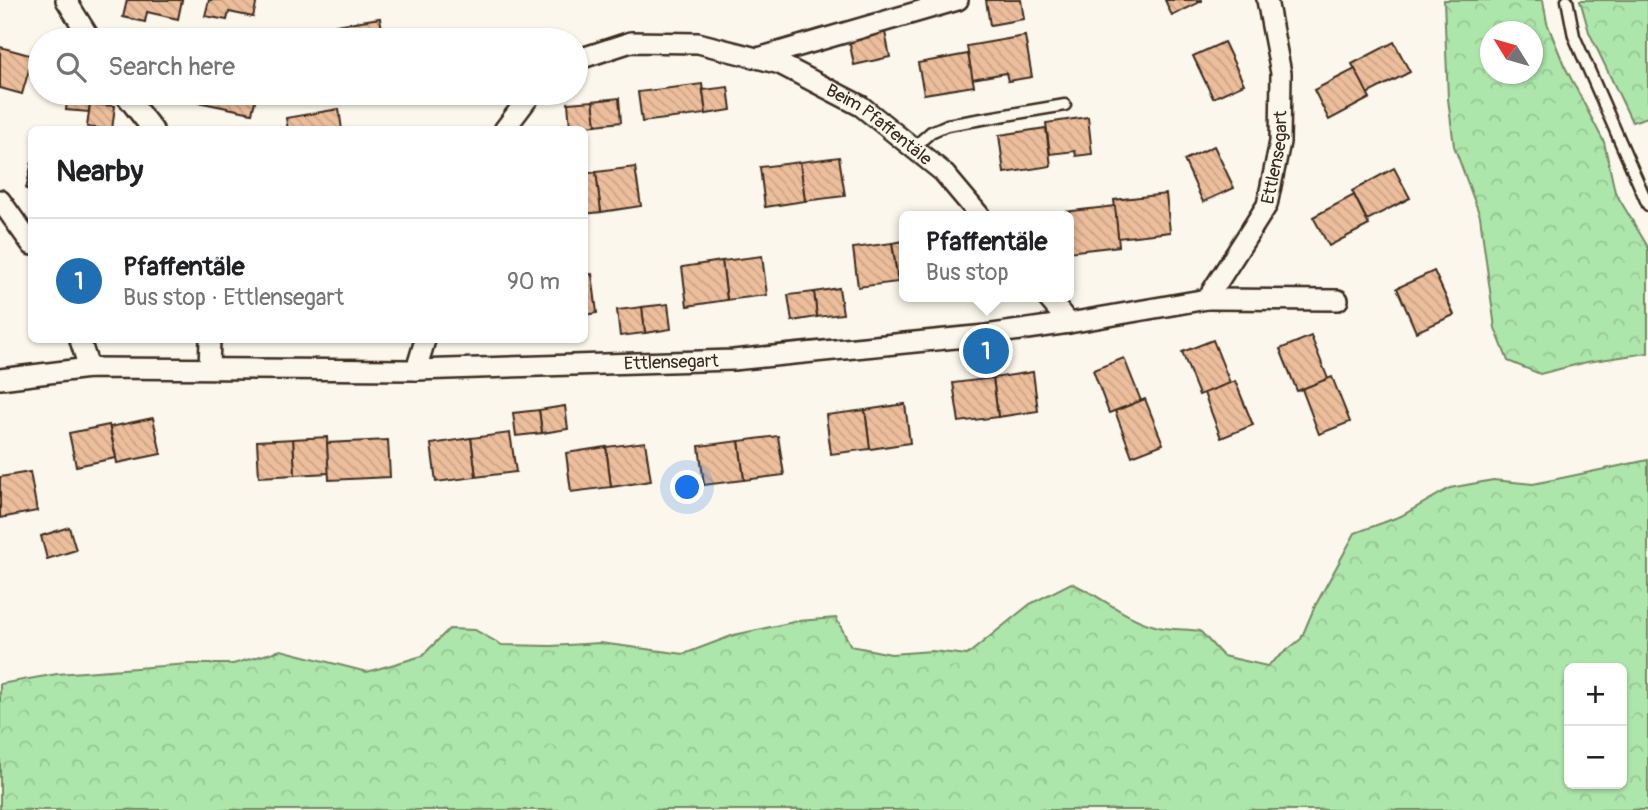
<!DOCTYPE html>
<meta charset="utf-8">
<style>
body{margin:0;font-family:Pangolin,sans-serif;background:#f6f6f6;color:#202124}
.controls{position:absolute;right:21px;bottom:21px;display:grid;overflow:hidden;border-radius:10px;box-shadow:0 2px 5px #0004}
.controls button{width:63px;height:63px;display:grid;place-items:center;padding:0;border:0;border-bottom:2px solid #e0e0e0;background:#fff;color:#202124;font:35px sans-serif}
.compass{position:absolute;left:1480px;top:21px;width:63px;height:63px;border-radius:50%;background:#fff;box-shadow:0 2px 5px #0004;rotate:307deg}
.you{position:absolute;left:688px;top:488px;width:24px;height:24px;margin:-18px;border:5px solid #fff;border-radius:50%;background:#1a73e8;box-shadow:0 0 0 10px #1a73e833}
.badge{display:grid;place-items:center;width:46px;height:46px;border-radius:50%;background:#1f6fb2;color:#fff;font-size:23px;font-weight:700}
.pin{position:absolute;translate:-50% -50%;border:4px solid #fff;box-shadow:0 2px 7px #0006}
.popup{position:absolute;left:899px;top:211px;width:175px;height:91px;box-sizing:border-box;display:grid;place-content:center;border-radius:10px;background:#fff;filter:drop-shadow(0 2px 5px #0005);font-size:23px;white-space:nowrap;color:#757577}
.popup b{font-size:26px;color:#202124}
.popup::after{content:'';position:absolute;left:50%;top:100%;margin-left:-14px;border:14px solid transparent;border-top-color:#fff}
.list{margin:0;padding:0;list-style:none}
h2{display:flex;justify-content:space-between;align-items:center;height:91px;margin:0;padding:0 28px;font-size:30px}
h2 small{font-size:23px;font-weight:400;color:#757577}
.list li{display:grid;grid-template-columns:46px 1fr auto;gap:21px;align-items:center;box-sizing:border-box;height:126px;padding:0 28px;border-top:2px solid #e0e0e0}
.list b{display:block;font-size:26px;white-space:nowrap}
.list p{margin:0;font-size:23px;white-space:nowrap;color:#757577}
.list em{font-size:23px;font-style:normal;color:#757577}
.icon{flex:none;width:38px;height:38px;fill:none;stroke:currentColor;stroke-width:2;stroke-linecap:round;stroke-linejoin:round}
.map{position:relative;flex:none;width:1648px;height:810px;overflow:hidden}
.search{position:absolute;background:#fff;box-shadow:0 2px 5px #0004;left:28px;top:28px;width:560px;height:77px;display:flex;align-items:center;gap:18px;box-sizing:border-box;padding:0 24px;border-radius:38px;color:#757577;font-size:26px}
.panel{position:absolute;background:#fff;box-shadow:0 2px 5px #0004;left:28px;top:126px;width:560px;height:217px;border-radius:10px}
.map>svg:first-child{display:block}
</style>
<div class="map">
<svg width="1648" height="810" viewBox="0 0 1648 810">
<defs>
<pattern id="forest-crowns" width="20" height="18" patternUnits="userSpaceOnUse" patternTransform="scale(1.75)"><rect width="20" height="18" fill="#ade6aa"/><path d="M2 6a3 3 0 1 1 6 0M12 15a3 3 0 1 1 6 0" fill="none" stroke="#96c592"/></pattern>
<pattern id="building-back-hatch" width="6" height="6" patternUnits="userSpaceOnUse" patternTransform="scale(1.75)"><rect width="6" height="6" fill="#ecbe9c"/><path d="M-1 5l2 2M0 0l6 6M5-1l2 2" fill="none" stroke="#cba386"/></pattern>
</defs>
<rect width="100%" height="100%" fill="#fbf7ec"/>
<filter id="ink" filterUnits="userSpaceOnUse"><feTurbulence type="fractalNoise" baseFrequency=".0143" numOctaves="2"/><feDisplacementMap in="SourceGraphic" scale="14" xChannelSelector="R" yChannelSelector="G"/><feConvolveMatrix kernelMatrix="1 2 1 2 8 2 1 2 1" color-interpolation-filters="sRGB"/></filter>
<g filter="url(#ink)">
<g fill="url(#forest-crowns)" stroke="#748864" stroke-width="2" fill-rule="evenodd">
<path d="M 1444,0 L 1543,0 L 1547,23 L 1564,65 L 1604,142 L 1615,192 L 1648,247 L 1648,353 L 1587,362 L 1540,374 L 1508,361 L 1495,328 L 1480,216 L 1454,146 L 1448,99 ZM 1490,32 L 1532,32 L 1532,74 L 1490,74 Z"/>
<polygon points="1580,0 1648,0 1648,117 1632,122 1589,32"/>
<path d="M 1648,460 L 1648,810 L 0,810 L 0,684 L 57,674 L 189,664 L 233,664 L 281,650 L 367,672 L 422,656 L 449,629 L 475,630 L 502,645 L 551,646 L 600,643 L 684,654 L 734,635 L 798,621 L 836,618 L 851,646 L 891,654 L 932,651 L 967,655 L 1030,604 L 1071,583 C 1100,595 1124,618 1155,626 C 1169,630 1185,629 1200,631 L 1223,656 L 1267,666 L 1301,639 L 1314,608 L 1355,533 L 1401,516 L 1450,488 L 1493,480 L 1533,484 ZM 1569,668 L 1622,668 L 1622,784 L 1569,784 Z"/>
</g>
<g fill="url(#building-back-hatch)" stroke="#3b2a1e" stroke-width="2">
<polygon points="127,0 182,0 178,19 147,12 145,22 123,17"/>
<polygon points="209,0 257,0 253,17 229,12 227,20 205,16"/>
<polygon points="986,0 1021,0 1024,19 990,25"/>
<polygon points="1165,0 1202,0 1202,1 1172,16"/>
<polygon points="380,18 384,40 339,40 336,25"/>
<polygon points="885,32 890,57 854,65 849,40"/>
<polygon points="1025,36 1032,77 1008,81 1006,73 972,79 967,46"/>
<polygon points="1224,42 1244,84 1213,98 1193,56"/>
<polygon points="1394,42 1410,72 1367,94 1352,64"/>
<polygon points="0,47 33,56 22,94 0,88"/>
<polygon points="968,54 974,86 924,94 918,63"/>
<polygon points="1355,69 1370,98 1329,120 1314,90"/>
<polygon points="702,84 706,114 642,122 638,92"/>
<polygon points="728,87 731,110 706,114 703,90"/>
<polygon points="68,93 91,93 89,112 66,110"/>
<polygon points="190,93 257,93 252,113 188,100"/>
<polygon points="619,98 621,122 596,125 593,101"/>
<polygon points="593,101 596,125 570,127 568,103"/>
<polygon points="90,104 115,106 112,130 87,127"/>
<polygon points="339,109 342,130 288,130 286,118"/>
<polygon points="1088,117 1092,154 1076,156 1075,151 1050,154 1046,123"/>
<polygon points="1046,128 1051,166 1004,173 999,135"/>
<polygon points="1214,146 1234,188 1203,202 1184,160"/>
<polygon points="839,157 845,196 805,201 800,162"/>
<polygon points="32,162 32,190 26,189"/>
<polygon points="800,162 805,201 765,207 760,167"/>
<polygon points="635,167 641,206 601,212 596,172"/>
<polygon points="1394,168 1410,198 1367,220 1352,191"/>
<polygon points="596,172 601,212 584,214 584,174"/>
<polygon points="1166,194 1170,232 1118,238 1114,200"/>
<polygon points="1354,195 1369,225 1329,246 1313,217"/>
<polygon points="1115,206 1119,246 1068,252 1068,216 1064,216 1064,212"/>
<polygon points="904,241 904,281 898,282 892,243"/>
<polygon points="892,243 898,282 858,287 853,248"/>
<polygon points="762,256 767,295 727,300 722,261"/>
<polygon points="722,261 727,300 687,306 682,267"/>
<polygon points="1434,271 1454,315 1416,332 1397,288"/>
<polygon points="592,274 597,313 584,315 584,275"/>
<polygon points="839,288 843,314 817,317 814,292"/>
<polygon points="814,292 817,317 792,321 788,295"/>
<polygon points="668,304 671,329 645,333 642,307"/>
<polygon points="642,307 645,333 620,336 617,310"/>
<polygon points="1311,336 1328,379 1297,391 1280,349"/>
<polygon points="1213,340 1230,383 1199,395 1182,352"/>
<polygon points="1124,358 1141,401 1109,413 1093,370"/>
<polygon points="1033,372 1038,411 998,417 993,378"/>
<polygon points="1332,377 1350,422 1319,434 1302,389"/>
<polygon points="993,378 998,417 959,422 953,383"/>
<polygon points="1235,381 1253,425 1221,438 1204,393"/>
<polygon points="1145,399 1163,444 1132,456 1115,411"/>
<polygon points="905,404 910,443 870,449 865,410"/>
<polygon points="565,406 568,429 542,433 539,410"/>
<polygon points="539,410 542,433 516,436 513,413"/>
<polygon points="865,410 870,449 831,454 826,415"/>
<polygon points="153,418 161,454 117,463 110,427"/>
<polygon points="109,425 116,458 76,466 69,433"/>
<polygon points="510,433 516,472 476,477 471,438"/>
<polygon points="778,436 784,475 744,480 739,441"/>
<polygon points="327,437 329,473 295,475 293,439"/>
<polygon points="471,438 476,477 436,482 431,444"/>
<polygon points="293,439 295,475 259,477 257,441"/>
<polygon points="388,440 390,477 329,480 327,443"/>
<polygon points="739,441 744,480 704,485 699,446"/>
<polygon points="645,442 651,481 611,487 606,447"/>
<polygon points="606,447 611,487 571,492 566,453"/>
<polygon points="30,472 37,511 0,518 0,477"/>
<polygon points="69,527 76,550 47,559 41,536"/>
</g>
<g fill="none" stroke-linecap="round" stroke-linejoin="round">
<defs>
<g id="service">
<polyline points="1567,0 1574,36 1648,205"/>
<polyline points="913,148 931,132 947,125 1065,105"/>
</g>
<g id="minor">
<polyline points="66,0 91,40"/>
<polyline points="758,58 958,0"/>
<path id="s1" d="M 576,60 L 631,42 L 698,43 L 780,64 L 861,106 L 943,172 L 980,216"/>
<polyline points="124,93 153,130"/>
<polyline points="504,130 532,93"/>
<polyline points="0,200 32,245"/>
<polyline points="1047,297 1069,323"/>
<polyline points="1207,299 1338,300"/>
<polyline points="80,340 89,368"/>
<polyline points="209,368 210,340"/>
<polyline points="416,370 425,340"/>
<path id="s2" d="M 0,379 L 89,368 L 416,370 L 733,360 L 986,335 L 1069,323 L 1207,299 L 1267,205 L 1280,142 L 1281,73 L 1267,0"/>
</g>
</defs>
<use href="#service" stroke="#3b2a1e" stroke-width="15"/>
<use href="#minor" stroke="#3b2a1e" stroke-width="24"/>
<use href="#service" stroke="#fbf7ec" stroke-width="10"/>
<use href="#minor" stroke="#fbf7ec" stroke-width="19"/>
</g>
</g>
<g text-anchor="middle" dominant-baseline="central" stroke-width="5" stroke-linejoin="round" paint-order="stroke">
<g font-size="18" fill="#3b2a1e" stroke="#fbf7ec">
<text stroke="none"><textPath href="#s1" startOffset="326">Beim Pfaffentäle</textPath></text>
<text stroke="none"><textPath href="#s2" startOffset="1372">Ettlensegart</textPath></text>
<text stroke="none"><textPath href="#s2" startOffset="672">Ettlensegart</textPath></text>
</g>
</g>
</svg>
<div class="controls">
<button>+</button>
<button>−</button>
</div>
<svg class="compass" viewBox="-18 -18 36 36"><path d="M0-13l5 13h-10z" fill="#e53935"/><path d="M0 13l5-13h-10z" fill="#757577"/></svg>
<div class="you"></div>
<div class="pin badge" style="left:986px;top:351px">1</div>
<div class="popup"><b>Pfaffentäle</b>Bus stop</div>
<div class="search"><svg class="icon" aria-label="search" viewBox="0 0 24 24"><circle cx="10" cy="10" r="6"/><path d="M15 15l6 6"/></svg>Search here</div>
<section class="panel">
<h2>Nearby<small></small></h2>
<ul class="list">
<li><span class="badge">1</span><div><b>Pfaffentäle</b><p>Bus stop · Ettlensegart</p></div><em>90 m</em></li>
</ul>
</section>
</div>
